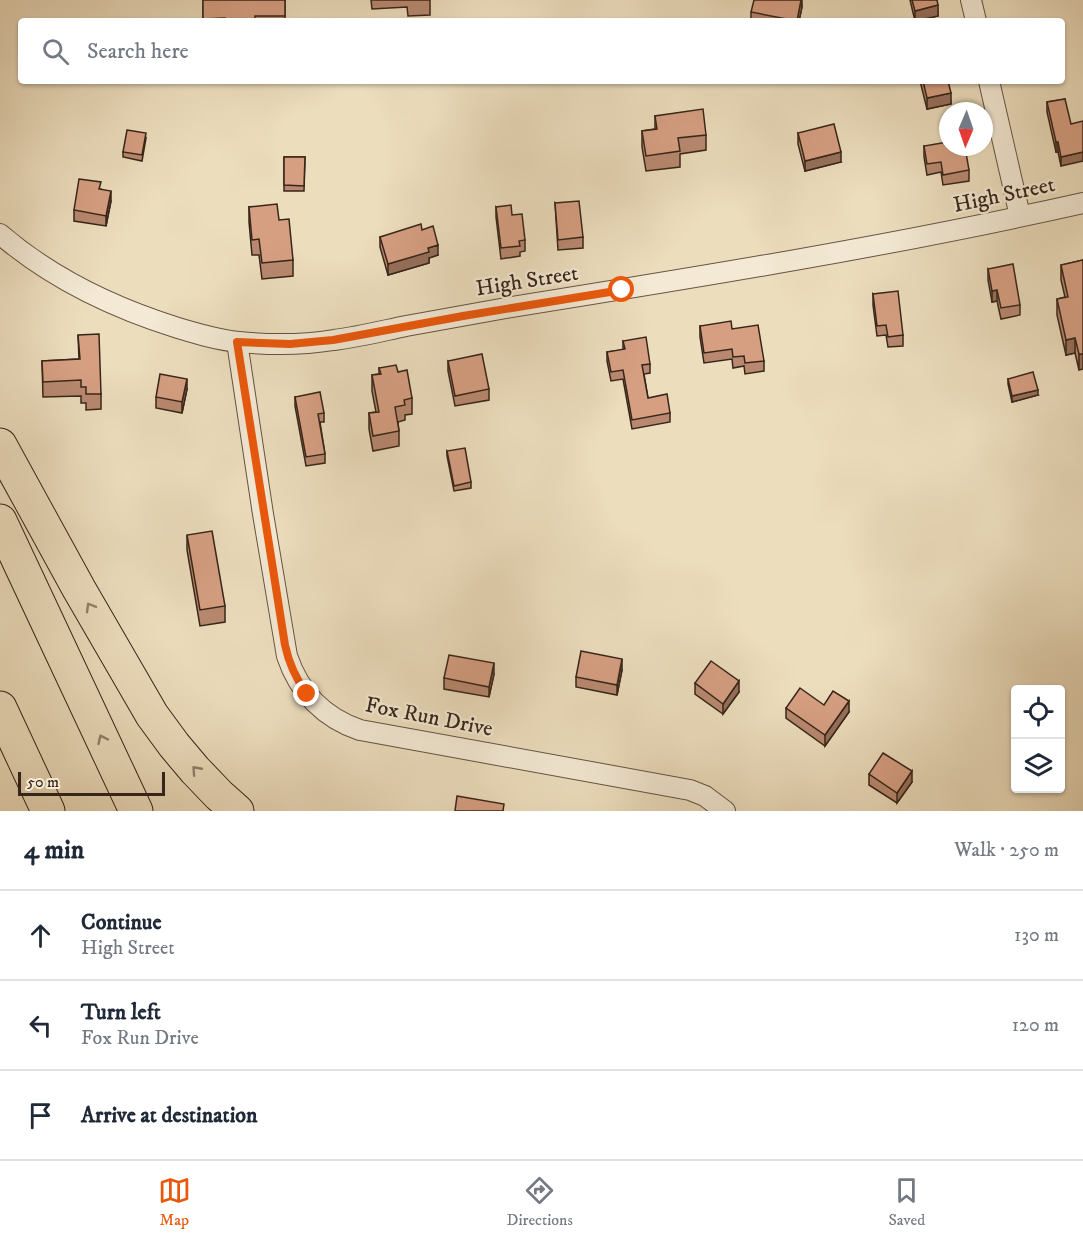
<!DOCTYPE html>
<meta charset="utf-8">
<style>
body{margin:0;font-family:"IM FELL DW Pica",serif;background:#f2f2f3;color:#1f2937}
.controls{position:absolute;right:18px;bottom:18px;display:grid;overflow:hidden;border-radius:6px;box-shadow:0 2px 4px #0004}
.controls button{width:54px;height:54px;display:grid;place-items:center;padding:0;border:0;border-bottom:2px solid #e0e1e3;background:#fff;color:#1f2937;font:30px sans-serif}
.compass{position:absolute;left:939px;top:102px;width:54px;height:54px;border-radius:50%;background:#fff;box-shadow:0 2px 4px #0004;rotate:182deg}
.scale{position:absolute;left:18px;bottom:15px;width:147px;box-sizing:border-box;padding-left:6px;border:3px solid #372519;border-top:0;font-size:16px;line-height:21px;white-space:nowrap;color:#372519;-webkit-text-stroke:4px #f3e9d4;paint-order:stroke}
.stop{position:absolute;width:18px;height:18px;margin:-14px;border:4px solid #ea580c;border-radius:50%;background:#fff}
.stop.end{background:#ea580c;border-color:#fff;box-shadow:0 2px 6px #0008}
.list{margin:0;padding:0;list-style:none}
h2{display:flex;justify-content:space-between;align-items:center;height:78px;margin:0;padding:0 24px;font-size:26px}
h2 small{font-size:20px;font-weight:400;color:#747a83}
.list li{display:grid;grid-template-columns:39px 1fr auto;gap:18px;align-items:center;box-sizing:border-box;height:90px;padding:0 24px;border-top:2px solid #e0e1e3}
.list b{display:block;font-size:22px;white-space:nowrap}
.list p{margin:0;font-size:20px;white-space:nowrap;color:#747a83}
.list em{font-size:20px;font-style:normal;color:#747a83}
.icon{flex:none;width:33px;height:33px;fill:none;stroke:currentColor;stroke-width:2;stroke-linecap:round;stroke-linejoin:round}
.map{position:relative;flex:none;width:1083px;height:811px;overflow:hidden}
.search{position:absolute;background:#fff;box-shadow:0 2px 4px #0004;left:18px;right:18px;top:18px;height:66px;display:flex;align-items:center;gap:15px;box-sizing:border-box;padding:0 21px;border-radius:6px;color:#747a83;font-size:22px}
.sheet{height:348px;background:#fff}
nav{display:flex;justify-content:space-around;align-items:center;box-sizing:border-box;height:84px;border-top:2px solid #e0e1e3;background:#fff;font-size:16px;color:#747a83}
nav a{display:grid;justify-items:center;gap:3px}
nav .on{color:#ea580c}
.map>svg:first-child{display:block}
</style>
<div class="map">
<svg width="1083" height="811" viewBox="0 0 1083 811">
<rect width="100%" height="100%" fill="#ecddbd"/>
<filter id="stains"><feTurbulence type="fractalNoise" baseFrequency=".00333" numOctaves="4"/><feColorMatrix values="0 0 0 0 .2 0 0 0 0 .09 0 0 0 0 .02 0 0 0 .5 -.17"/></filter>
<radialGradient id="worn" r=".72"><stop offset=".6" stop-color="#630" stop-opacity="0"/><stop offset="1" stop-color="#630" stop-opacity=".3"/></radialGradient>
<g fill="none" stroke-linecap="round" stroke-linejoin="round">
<defs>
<g id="street">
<polyline points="971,0 976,21"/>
<polyline points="989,81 1020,216"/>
<path d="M 0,234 C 51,278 114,308 178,328 C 198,334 218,340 239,342 C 270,345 303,345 334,340 C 358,337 382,331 406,326 C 439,320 473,314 506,308 C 699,277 892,246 1083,203"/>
<path d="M 237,342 L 263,514 L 287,656 C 299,692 324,718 360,730 L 690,790 L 705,796 L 725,811"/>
</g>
<g id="highway">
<polyline points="0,445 79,589 152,715 174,745 195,770 219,795 237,811"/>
<polyline points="0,521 136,811"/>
<polyline points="0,708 48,811"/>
</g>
</defs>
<use href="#street" stroke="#645342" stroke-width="22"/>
<use href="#highway" stroke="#372519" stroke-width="35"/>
<use href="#street" stroke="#f3e9d4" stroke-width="20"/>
<use href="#highway" stroke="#ecddbd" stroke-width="33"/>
</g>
<g fill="#b88970" stroke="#372519" stroke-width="1.5">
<rect x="203" y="0" width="82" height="21"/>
<polygon points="371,0 430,0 430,15 408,16 407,7 372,9"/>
<polygon points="802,0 802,7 799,21 751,21 751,12"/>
<polygon points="910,0 937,0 938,16 915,21"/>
<polygon points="920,81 948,81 951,104 927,109"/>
<polygon points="1035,81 1048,81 1036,83"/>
<polygon points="1065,99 1061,166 1058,152 1056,152 1047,112 1047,102"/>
<polygon points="655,116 706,135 706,150 680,154 680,167 646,171 642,147 642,131 655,129"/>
<polygon points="798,133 841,162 805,171 798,144"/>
<polygon points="146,138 142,161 123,157 123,152"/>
<polygon points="924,146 969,170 969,181 943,185 941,172 927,175 924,157"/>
<polygon points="284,157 305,157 304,191 284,191"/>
<polygon points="101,189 111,201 106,226 74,221 74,210"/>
<polygon points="555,203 583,237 583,248 558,250"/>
<polygon points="249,207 279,220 293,260 293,276 262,279 259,255 252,255 249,222"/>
<polygon points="496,207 525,240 525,251 520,252 520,256 501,259 496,217"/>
<polygon points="422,230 438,255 429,258 429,263 388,275 380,247 380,237"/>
<polygon points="1083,260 1079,370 1075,353 1066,355 1057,315 1057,299 1065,297 1061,280 1061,265"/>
<polygon points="988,269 1020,305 1020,315 1001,319 997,301 992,302 988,280"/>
<polygon points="873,294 903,335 903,346 888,347 886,335 877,336 873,305"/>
<polygon points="700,326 732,329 764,361 764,371 745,374 744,366 733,368 732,359 704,363 700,337"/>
<polygon points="78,335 101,394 101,409 86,410 86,403 81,403 81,396 43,397 42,361 79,359"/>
<polygon points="623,341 650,364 650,373 644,374 648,398 670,413 670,422 632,429 623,379 611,381 607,361 607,352 623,350"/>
<polygon points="448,361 489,389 489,400 455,406 448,371"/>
<polygon points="379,368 398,372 412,398 412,414 405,415 405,420 398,422 399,431 399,446 373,451 369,429 369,413 376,412 372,391 372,375 379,374"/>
<polygon points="1008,379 1038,395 1012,402 1008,384"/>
<polygon points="187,389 182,413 156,408 156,397"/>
<polygon points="295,397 324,413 324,422 320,422 325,454 325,463 306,466 295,406"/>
<polygon points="447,451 471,482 471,488 454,491 447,456"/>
<polygon points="187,535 225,606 225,622 200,626 187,550"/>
<polygon points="622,670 617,695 576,687 576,677"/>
<polygon points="494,674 489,697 444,689 444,678"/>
<polygon points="695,683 739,692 723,714 695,694"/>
<polygon points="786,708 849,712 825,746 786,718"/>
<polygon points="869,774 912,782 897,803 869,785"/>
</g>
<g fill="#966f5b" stroke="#372519" stroke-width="1.5">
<polygon points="801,0 802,7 799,21 797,21"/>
<polygon points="938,5 938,16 915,21 915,11"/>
<polygon points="951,93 951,104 927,109 927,98"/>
<rect x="1056" y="142" width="2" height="10"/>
<polygon points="841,152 841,162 805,171 805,161"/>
<polygon points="1083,152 1083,161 1061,166 1061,157"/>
<polygon points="111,191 111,201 106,226 106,216"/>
<polygon points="438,245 438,255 429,258 429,263 388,275 388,264 428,248"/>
<polygon points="997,290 997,301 992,302 992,291"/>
<polygon points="1075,338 1075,353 1066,355 1066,340"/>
<polygon points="1079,354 1083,354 1083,369 1079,370"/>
<polygon points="187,379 187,389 182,413 182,402"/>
<polygon points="1038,390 1038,395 1012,402 1012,396"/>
<polygon points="622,659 622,670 617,695 617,685"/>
<polygon points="494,663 494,674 489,697 489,687"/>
<polygon points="739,681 739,692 723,714 723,704"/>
<polygon points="849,701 849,712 825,746 825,735"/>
<polygon points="912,771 912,782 897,803 897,793"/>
</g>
<g fill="#d69f82" stroke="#372519" stroke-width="1.5">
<polygon points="203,0 285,0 285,16 255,16 255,21 225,21 225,18 203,19"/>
<polygon points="754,0 801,0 797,21 751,12"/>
<polygon points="912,0 937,0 938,5 915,11"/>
<polygon points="923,81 948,81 951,93 927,98"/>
<polygon points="1065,99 1071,124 1083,121 1083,152 1061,157 1058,142 1056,142 1047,102"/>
<polygon points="703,109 706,135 678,138 680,151 646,156 642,131 657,129 655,116"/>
<polygon points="834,124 841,152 805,161 798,133"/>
<polygon points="127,130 146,133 142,155 123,152"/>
<polygon points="948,142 948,147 965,147 969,170 943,175 941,162 927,164 924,146"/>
<polygon points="284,157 305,157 304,186 284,185"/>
<polygon points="79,179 101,182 99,189 111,191 106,216 74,210"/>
<polygon points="579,201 583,237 558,240 555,203"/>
<polygon points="277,204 279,220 289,219 293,260 262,263 259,239 252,240 249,207"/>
<polygon points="511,205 512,215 522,214 525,240 519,241 520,246 501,248 496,207"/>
<polygon points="421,224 422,230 433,226 438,245 428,248 429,252 388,264 380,237"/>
<polygon points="1083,260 1083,354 1079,354 1075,338 1066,340 1057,299 1068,297 1061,265"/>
<polygon points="1013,264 1020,305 1001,308 997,290 992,291 988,269"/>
<polygon points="898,291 903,335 888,337 886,325 877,326 873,294"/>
<polygon points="731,321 732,329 758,325 764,361 745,363 744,356 733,357 732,349 704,353 700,326"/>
<polygon points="99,334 101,394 86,394 86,387 81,387 81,380 43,382 42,361 80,359 78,335"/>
<polygon points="646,337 650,364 642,365 648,398 667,394 670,413 632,420 623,370 611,372 607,352 625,349 623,341"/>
<polygon points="482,354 489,389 455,396 448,361"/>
<polygon points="396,365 398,372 407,370 412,398 404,400 405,405 395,407 399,431 373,436 369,413 379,412 372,375 381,374 379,368"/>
<polygon points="1033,372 1038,390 1012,396 1008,379"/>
<polygon points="160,374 187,379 182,402 156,397"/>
<polygon points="320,392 324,413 318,414 325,454 306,457 295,397"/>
<polygon points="465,448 471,482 454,486 447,451"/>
<polygon points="212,531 225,606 200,610 187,535"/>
<polygon points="581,651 622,659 617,685 576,677"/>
<polygon points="449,655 494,663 489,687 444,678"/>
<polygon points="711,661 739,681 723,704 695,683"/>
<polygon points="800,688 824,705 833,691 849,701 825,735 786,708"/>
<polygon points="883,753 912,771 897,793 869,774"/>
<polygon points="457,796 504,804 503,811 455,811"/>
</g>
<defs><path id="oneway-chevron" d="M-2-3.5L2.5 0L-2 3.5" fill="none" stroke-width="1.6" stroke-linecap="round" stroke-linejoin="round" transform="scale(1.5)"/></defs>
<g stroke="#92816b">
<use href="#oneway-chevron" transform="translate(90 607) rotate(-120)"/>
<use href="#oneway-chevron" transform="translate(102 739) rotate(-115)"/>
<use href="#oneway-chevron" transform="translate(196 770) rotate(-132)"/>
</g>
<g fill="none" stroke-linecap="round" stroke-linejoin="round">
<path stroke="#ea580c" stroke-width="8" d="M 307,694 C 296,679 289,664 285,645 L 237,342 L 290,344 L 333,340 L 463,316 L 622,290"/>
</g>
<g text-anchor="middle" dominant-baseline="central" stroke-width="4.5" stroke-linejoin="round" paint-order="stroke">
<g font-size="22" fill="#372519" stroke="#f3e9d4">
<text transform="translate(1004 195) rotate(-12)">High Street</text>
<text transform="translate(527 281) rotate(-9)">High Street</text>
<text transform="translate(429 717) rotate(11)">Fox Run Drive</text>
</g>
</g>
<rect width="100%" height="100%" filter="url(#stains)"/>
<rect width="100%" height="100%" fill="url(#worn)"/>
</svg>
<div class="controls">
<button><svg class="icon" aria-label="locate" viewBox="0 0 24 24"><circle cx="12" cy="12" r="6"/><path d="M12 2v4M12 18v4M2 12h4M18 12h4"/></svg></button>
<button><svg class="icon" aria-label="layers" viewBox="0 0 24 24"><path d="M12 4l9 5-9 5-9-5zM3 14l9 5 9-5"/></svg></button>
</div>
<svg class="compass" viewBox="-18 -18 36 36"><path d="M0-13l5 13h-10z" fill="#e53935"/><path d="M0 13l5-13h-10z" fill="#747a83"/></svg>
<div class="scale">50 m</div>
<div class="stop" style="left:622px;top:290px"></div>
<div class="stop end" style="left:307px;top:694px"></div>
<div class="search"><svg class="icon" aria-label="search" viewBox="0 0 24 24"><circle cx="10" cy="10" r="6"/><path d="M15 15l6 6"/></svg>Search here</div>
</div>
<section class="sheet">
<h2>4 min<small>Walk · 250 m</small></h2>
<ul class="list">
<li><svg class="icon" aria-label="ahead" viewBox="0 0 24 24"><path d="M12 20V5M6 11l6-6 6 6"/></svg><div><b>Continue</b><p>High Street</p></div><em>130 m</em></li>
<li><svg class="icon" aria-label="left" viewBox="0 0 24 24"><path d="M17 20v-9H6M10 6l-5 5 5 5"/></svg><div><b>Turn left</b><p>Fox Run Drive</p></div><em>120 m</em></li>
<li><svg class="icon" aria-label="arrive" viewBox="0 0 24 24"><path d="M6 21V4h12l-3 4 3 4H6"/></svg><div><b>Arrive at destination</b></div></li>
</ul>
</section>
<nav>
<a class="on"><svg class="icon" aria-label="map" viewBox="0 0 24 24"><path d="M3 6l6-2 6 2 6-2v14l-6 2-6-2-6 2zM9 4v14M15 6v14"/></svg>Map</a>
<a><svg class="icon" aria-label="directions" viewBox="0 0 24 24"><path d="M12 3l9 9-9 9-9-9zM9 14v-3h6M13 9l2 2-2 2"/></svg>Directions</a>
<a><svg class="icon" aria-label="saved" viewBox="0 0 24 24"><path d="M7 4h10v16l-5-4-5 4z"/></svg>Saved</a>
</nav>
